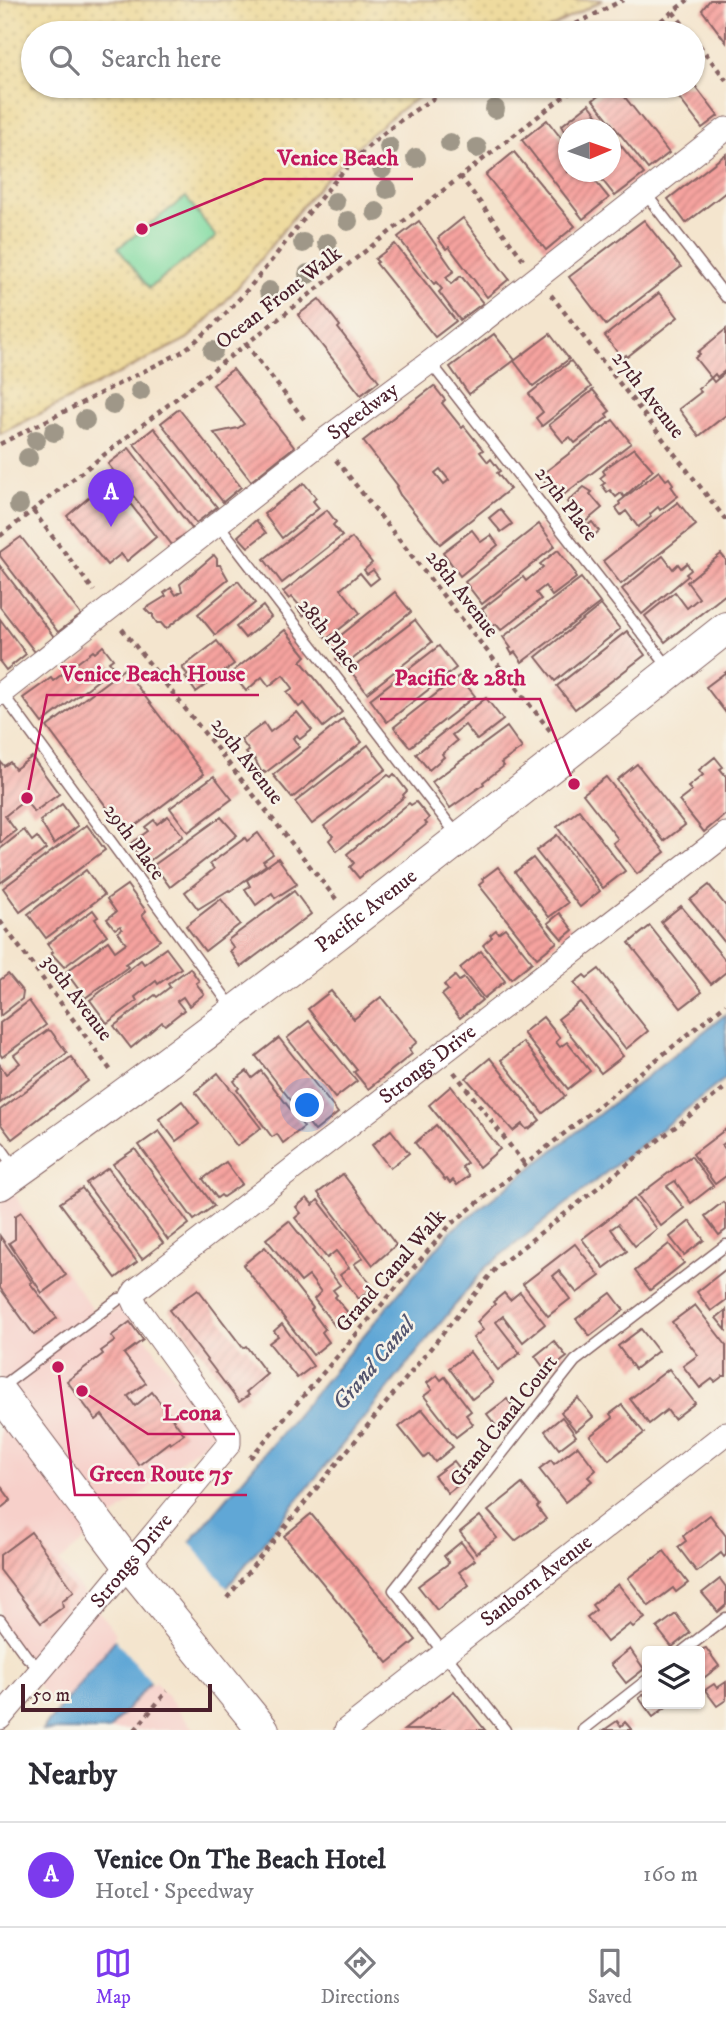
<!DOCTYPE html>
<meta charset="utf-8">
<style>
body{margin:0;font-family:"IM FELL DW Pica",serif;background:#f2f2f3;color:#2b2b33}
.controls{position:absolute;right:21px;bottom:21px;display:grid;overflow:hidden;border-radius:7px;box-shadow:0 2px 5px #0004}
.controls button{width:63px;height:63px;display:grid;place-items:center;padding:0;border:0;border-bottom:2px solid #e1e1e2;background:#fff;color:#2b2b33;font:35px sans-serif}
.compass{position:absolute;left:558px;top:119px;width:63px;height:63px;border-radius:50%;background:#fff;box-shadow:0 2px 5px #0004;rotate:88deg}
.scale{position:absolute;left:21px;bottom:18px;width:191px;box-sizing:border-box;padding-left:7px;border:4px solid #4a1f2b;border-top:0;font-size:19px;line-height:24px;white-space:nowrap;color:#4a1f2b;-webkit-text-stroke:5px #f7f3e8;paint-order:stroke}
.you{position:absolute;left:308px;top:1106px;width:24px;height:24px;margin:-18px;border:5px solid #fff;border-radius:50%;background:#1a73e8;box-shadow:0 0 0 10px #1a73e833}
.badge{display:grid;place-items:center;width:46px;height:46px;border-radius:50%;background:#7c3aed;color:#fff;font-size:23px;font-weight:700}
.pin{position:absolute;translate:-50% -58px;filter:drop-shadow(0 2px 4px #0008)}
.pin::after{content:'';position:absolute;top:37px;width:24px;height:21px;background:inherit;clip-path:polygon(0 0,100% 0,50% 100%)}
.list{margin:0;padding:0;list-style:none}
h2{display:flex;justify-content:space-between;align-items:center;height:91px;margin:0;padding:0 28px;font-size:30px}
h2 small{font-size:23px;font-weight:400;color:#7c7c81}
.list li{display:grid;grid-template-columns:46px 1fr auto;gap:21px;align-items:center;box-sizing:border-box;height:105px;padding:0 28px;border-top:2px solid #e1e1e2}
.list b{display:block;font-size:26px;white-space:nowrap}
.list p{margin:0;font-size:23px;white-space:nowrap;color:#7c7c81}
.list em{font-size:23px;font-style:normal;color:#7c7c81}
.icon{flex:none;width:38px;height:38px;fill:none;stroke:currentColor;stroke-width:2;stroke-linecap:round;stroke-linejoin:round}
.map{position:relative;flex:none;width:726px;height:1730px;overflow:hidden}
.search{position:absolute;background:#fff;box-shadow:0 2px 5px #0004;left:21px;right:21px;top:21px;height:77px;display:flex;align-items:center;gap:18px;box-sizing:border-box;padding:0 24px;border-radius:38px;color:#7c7c81;font-size:26px}
.sheet{height:196px;background:#fff}
nav{display:flex;justify-content:space-around;align-items:center;box-sizing:border-box;height:98px;border-top:2px solid #e1e1e2;background:#fff;font-size:19px;color:#7c7c81}
nav a{display:grid;justify-items:center;gap:4px}
nav .on{color:#7c3aed}
.map>svg:first-child{display:block}
</style>
<div class="map">
<svg width="726" height="1730" viewBox="0 0 726 1730">
<defs>
<pattern id="sand-dots" width="8" height="8" patternUnits="userSpaceOnUse" patternTransform="scale(1.75)"><rect width="8" height="8" fill="#eeda9e"/><path d="M2 2h.1M6 6h.1" fill="none" stroke="#cebb88" stroke-width="1.8" stroke-linecap="round"/></pattern>
<pattern id="building-hatch" width="6" height="6" patternUnits="userSpaceOnUse" patternTransform="scale(1.75)"><rect width="6" height="6" fill="#f6a39f"/><path d="M-1 1l2-2M0 6l6-6M5 7l2-2" fill="none" stroke="#c98482"/></pattern>
</defs>
<rect width="100%" height="100%" fill="#f7f3e8"/>
<filter id="ink" filterUnits="userSpaceOnUse"><feTurbulence type="fractalNoise" baseFrequency=".0143" numOctaves="2"/><feDisplacementMap in="SourceGraphic" scale="14" xChannelSelector="R" yChannelSelector="G"/><feConvolveMatrix kernelMatrix="1 2 1 2 8 2 1 2 1" color-interpolation-filters="sRGB"/></filter>
<filter id="wash" filterUnits="userSpaceOnUse"><feTurbulence type="fractalNoise" baseFrequency=".00686" numOctaves="4" result="noise"/><feDisplacementMap in="SourceGraphic" scale="28" xChannelSelector="R" yChannelSelector="G"/><feGaussianBlur stdDeviation="1.57" result="paint"/><feColorMatrix in="noise" values="0 0 0 0 0 0 0 0 0 0 0 0 0 0 0 0 0 1.4 0 .05"/><feComposite in="paint" operator="in"/></filter>
<g filter="url(#wash)">
<rect width="100%" height="100%" fill="#f4e5ce"/>
<polygon fill="#f7d0ca" points="0,1165 22,1208 100,1320 122,1305 215,1433 59,1562 194,1730 73,1730 0,1636"/>
<path fill="url(#sand-dots)" stroke="#9c7c64" stroke-width="2" d="M 0,0 L 603,0 L 540,33 L 33,33 L 33,86 L 436,86 C 390,114 351,149 316,190 C 272,240 238,296 187,339 L 0,434 Z"/>
<polygon fill="#80dba1" stroke="#657d66" stroke-width="2" points="186,197 216,237 149,288 118,248"/>
<polygon fill="#60a7d6" stroke="#556380" stroke-width="2" points="726,1014 726,1078 485,1268 150,1683 109,1730 42,1730 111,1645 191,1541 451,1231"/>
<polygon fill="#f4e5ce" points="188,1540 229,1590 153,1685 113,1637"/>
<g id="blocks">
<g fill="url(#building-hatch)" fill-rule="evenodd">
<polygon points="710,0 726,0 726,42 702,10"/>
<polygon points="693,83 718,116 702,128 670,86 693,86"/>
<polygon points="612,86 616,86 669,153 648,169 593,100"/>
<polygon points="589,104 609,130 568,130 568,136 561,126"/>
<polygon points="547,120 568,147 568,172 588,172 609,198 583,219 522,140"/>
<polygon points="610,132 644,174 615,196 596,172 610,172"/>
<polygon points="514,152 575,226 546,250 486,175"/>
<polygon points="726,154 726,192 686,223 668,199"/>
<polygon points="463,218 509,279 487,297 449,247 446,249 438,238"/>
<polygon points="644,220 681,267 606,325 569,277"/>
<polygon points="419,221 454,271 446,277 451,284 461,276 483,303 460,320 439,292 442,289 436,282 434,284 398,237"/>
<polygon points="395,244 456,321 435,337 376,263 378,262 375,259"/>
<polygon points="659,293 678,317 627,357 626,355 622,358 605,336"/>
<polygon points="319,299 340,326 338,328 379,381 361,395 298,315"/>
<polygon points="726,329 726,370 717,377 715,374 711,378 695,358 700,354 698,352"/>
<polygon points="494,334 515,360 469,394 450,367"/>
<polygon points="550,334 569,359 533,386 514,361"/>
<polygon points="571,361 591,387 542,426 536,418 543,412 529,394"/>
<polygon points="233,369 294,447 251,481 214,433 238,428 244,424 213,385"/>
<polygon points="726,372 726,415 699,436 679,409 701,392 698,389 711,378 714,382"/>
<path d="M 434,386 L 445,400 L 442,403 L 462,428 L 464,426 L 483,450 L 480,452 L 488,462 L 491,459 L 500,471 L 497,473 L 510,489 L 440,544 L 400,495 L 396,487 L 398,486 L 363,441 ZM 440,469 L 449,480 L 444,484 L 435,473 Z"/>
<polygon points="593,390 610,411 606,414 608,417 575,443 570,437 563,442 549,425"/>
<polygon points="179,409 241,487 223,502 161,423"/>
<polygon points="613,420 631,443 558,499 540,476"/>
<polygon points="154,428 217,507 196,523 134,444"/>
<polygon points="129,448 193,530 176,540 178,542 173,546 108,464"/>
<polygon points="634,448 653,470 624,497 621,493 616,497 610,490 607,492 602,485 605,483 600,478 605,474 603,471 607,467"/>
<polygon points="659,471 666,480 669,478 673,484 671,486 678,496 660,510 658,507 650,514 651,517 638,527 626,511 621,515 616,508 620,504 619,502"/>
<polygon points="111,479 156,537 127,561 121,554 107,565 67,516"/>
<polygon points="304,483 316,498 313,501 319,508 282,538 264,514"/>
<polygon points="584,487 592,492 590,494 602,508 584,523 567,502"/>
<polygon points="678,502 696,525 621,584 603,561"/>
<polygon points="500,509 512,524 501,532 489,518"/>
<polygon points="327,510 336,522 333,525 342,536 282,583 264,559"/>
<polygon points="256,520 266,533 248,547 238,536"/>
<polygon points="592,522 599,531 589,540 582,530"/>
<polygon points="539,524 555,546 482,604 465,582"/>
<polygon points="472,530 481,542 491,535 498,545 460,576 443,552"/>
<polygon points="21,537 81,615 58,632 0,556 0,552"/>
<polygon points="352,538 372,563 364,570 367,574 373,570 379,578 370,585 360,573 341,589 360,613 327,639 306,614 303,616 297,608 300,606 292,597 289,599 283,592"/>
<polygon points="558,550 576,574 574,575 576,578 552,596 545,586 536,593 541,599 501,630 496,624 490,628 482,617 486,615 482,609 523,577 526,581 543,567 540,564"/>
<polygon points="721,554 726,560 726,594 665,642 645,616 675,592 687,608 699,598 687,582"/>
<polygon points="214,555 217,559 217,565 220,565 228,579 166,629 161,623 157,623 153,617 153,614 150,614 145,609 166,596 164,593 171,588 176,595 182,591 180,584"/>
<polygon points="663,556 673,569 678,564 681,568 687,563 691,570 686,574 688,576 642,614 622,589"/>
<polygon points="0,566 54,637 35,652 0,607"/>
<polygon points="581,578 600,603 522,662 515,652 512,654 509,649 511,648 503,637"/>
<polygon points="238,581 255,603 215,635 198,614"/>
<polygon points="395,592 411,612 343,667 336,659 340,656 330,644"/>
<polygon points="601,605 620,629 555,681 536,657"/>
<polygon points="263,606 271,617 245,638 236,627"/>
<polygon points="0,619 26,654 6,670 0,662"/>
<polygon points="415,620 432,642 367,693 350,670"/>
<polygon points="285,630 306,656 301,661 342,712 323,727 304,703 299,707 287,692 293,688 283,675 269,686 262,677 246,691 231,673"/>
<polygon points="627,631 645,655 575,709 557,686"/>
<polygon points="217,641 234,664 196,692 185,677 188,675 182,668"/>
<polygon points="103,646 113,659 109,662 114,668 42,723 23,698 51,678 53,681 93,651 95,653"/>
<polygon points="439,646 456,668 387,722 370,699"/>
<polygon points="124,669 204,774 126,833 47,727"/>
<polygon points="726,672 726,713 706,687"/>
<polygon points="459,676 475,696 410,747 394,727"/>
<polygon points="486,698 503,720 477,740 465,725 452,735 457,741 442,754 444,757 429,770 416,754"/>
<polygon points="297,712 312,730 300,739 297,735 293,738 299,747 265,773 264,771 262,773 254,758 252,760 246,753 249,751 241,740 264,723 270,732"/>
<polygon points="343,719 362,742 292,798 273,775"/>
<polygon points="507,727 522,748 501,763 504,766 483,782 484,784 450,808 432,782"/>
<polygon points="368,745 386,769 312,824 295,802"/>
<polygon points="32,757 59,794 34,812 25,800 5,816 16,831 0,843 0,761 4,766 10,762 15,769"/>
<polygon points="715,757 723,767 720,769 726,776 726,814 704,832 679,801 692,791 688,787 703,775 699,770"/>
<polygon points="637,764 685,825 664,841 617,780"/>
<polygon points="394,774 407,791 403,795 404,797 337,851 329,840 333,836 324,826 388,775 391,777"/>
<polygon points="214,776 232,799 188,832 170,808"/>
<polygon points="606,777 665,852 637,874 613,843 618,839 583,794"/>
<polygon points="416,802 429,818 425,822 427,824 359,878 350,867 354,863 347,854 409,803 411,805"/>
<polygon points="62,804 78,826 54,844 40,821"/>
<polygon points="579,810 625,871 603,888 557,827"/>
<polygon points="168,816 183,836 145,864 130,844 148,831 145,827 154,820 157,824"/>
<polygon points="221,817 237,835 170,887 154,865"/>
<polygon points="87,825 105,850 20,912 3,888"/>
<polygon points="24,830 32,841 37,837 46,849 0,883 0,849"/>
<polygon points="258,833 273,854 263,861 266,865 230,891 229,890 198,909 185,892 214,869 210,864 245,838 247,841"/>
<polygon points="557,835 600,891 580,907 536,851"/>
<polygon points="278,858 297,884 275,898 272,893 256,905 245,889 250,886 247,880"/>
<polygon points="533,858 568,903 549,917 515,872"/>
<polygon points="498,867 557,942 537,958 479,885 484,881 482,879"/>
<polygon points="86,870 104,895 46,938 28,914"/>
<polygon points="127,885 146,911 142,915 160,940 125,964 128,967 85,998 66,972 108,941 115,951 126,943 118,932 122,929 120,926 115,929 107,919 116,912 107,899"/>
<polygon points="709,885 726,906 726,944 690,900"/>
<polygon points="294,891 311,914 241,967 230,951 234,948 228,940"/>
<polygon points="221,899 240,924 205,951 186,926"/>
<polygon points="681,906 726,961 726,972 711,984 661,922"/>
<polygon points="93,910 98,917 95,919 107,935 64,967 51,953 53,952 47,944"/>
<polygon points="560,913 573,930 562,939 548,923"/>
<polygon points="650,926 702,992 681,1008 629,943"/>
<polygon points="505,928 532,962 511,979 483,945 492,937 490,935 496,930 498,933"/>
<polygon points="166,948 181,968 158,984 156,981 135,997 137,1001 107,1023 90,1000 141,960 144,964"/>
<polygon points="481,951 505,981 484,998 460,968"/>
<polygon points="190,968 199,981 196,983 204,994 189,1006 183,997 177,1001 184,1010 165,1025 162,1022 131,1048 114,1026 155,995 157,997 170,987 168,984"/>
<polygon points="599,969 648,1031 626,1049 574,983 584,975 587,978"/>
<polygon points="8,974 23,992 22,999 0,1016 0,980"/>
<polygon points="455,976 459,981 464,978 482,1000 460,1018 442,995 448,990 444,985"/>
<polygon points="331,991 354,1019 381,997 417,1042 409,1049 412,1054 368,1089 354,1072 357,1070 308,1009"/>
<polygon points="29,1001 46,1025 2,1057 0,1054 0,1023"/>
<polygon points="580,1002 623,1056 601,1073 558,1019"/>
<polygon points="543,1017 560,1038 556,1042 560,1047 567,1042 590,1071 568,1089 523,1033"/>
<polygon points="309,1021 357,1081 335,1098 287,1038"/>
<polygon points="48,1030 51,1031 67,1053 0,1103 0,1065 6,1074 20,1063 14,1055"/>
<polygon points="279,1038 338,1113 315,1131 256,1056"/>
<polygon points="523,1042 565,1096 543,1113 501,1060"/>
<polygon points="71,1057 88,1081 12,1139 0,1123 0,1110"/>
<polygon points="490,1058 540,1120 530,1128 526,1129 522,1124 513,1131 466,1078"/>
<polygon points="247,1071 252,1078 261,1071 304,1127 283,1143 277,1134 272,1137 237,1090 239,1088 234,1081"/>
<polygon points="218,1073 261,1128 237,1146 195,1092"/>
<polygon points="451,1086 500,1149 479,1167 429,1105"/>
<polygon points="182,1101 199,1124 176,1141 159,1119"/>
<polygon points="436,1125 467,1163 462,1167 469,1176 457,1185 453,1180 450,1183 447,1179 445,1180 415,1143"/>
<polygon points="726,1129 726,1142 722,1145 726,1150 726,1176 715,1184 693,1154"/>
<polygon points="391,1130 409,1153 390,1168 372,1145"/>
<polygon points="159,1131 214,1206 194,1220 139,1145"/>
<polygon points="135,1149 189,1224 168,1240 113,1164"/>
<polygon points="691,1156 713,1186 691,1203 675,1181 667,1186 684,1208 661,1226 638,1196"/>
<polygon points="226,1162 242,1184 223,1197 221,1195 217,1198 203,1179"/>
<polygon points="108,1168 163,1243 142,1259 86,1183"/>
<polygon points="343,1174 396,1245 373,1265 318,1193"/>
<polygon points="82,1188 137,1262 116,1278 60,1203"/>
<polygon points="307,1198 313,1205 318,1200 363,1258 354,1264 373,1287 359,1299 340,1275 349,1268 336,1251 327,1258 295,1218 301,1213 296,1207"/>
<polygon points="634,1199 657,1229 635,1246 618,1224 611,1229 627,1251 604,1268 582,1239"/>
<polygon points="723,1202 726,1206 726,1230 719,1235 705,1216"/>
<polygon points="21,1212 66,1275 42,1293 9,1243 15,1239 15,1216"/>
<polygon points="289,1221 340,1285 333,1290 337,1295 335,1297 349,1314 335,1326 314,1299 321,1292 309,1276 301,1282 266,1239"/>
<polygon points="690,1221 704,1240 684,1255 670,1237"/>
<polygon points="0,1236 32,1282 30,1283 57,1318 34,1335 0,1288"/>
<polygon points="575,1244 600,1276 577,1293 559,1271 553,1276 570,1299 548,1316 523,1284"/>
<polygon points="669,1244 684,1263 650,1290 635,1271"/>
<polygon points="265,1247 313,1308 311,1310 325,1329 322,1332 329,1342 313,1355 243,1265"/>
<polygon points="726,1269 726,1300 711,1311 697,1292"/>
<polygon points="198,1289 243,1348 246,1346 267,1374 246,1392 249,1395 239,1402 169,1310"/>
<polygon points="520,1292 545,1324 523,1342 503,1316 496,1322 520,1353 498,1370 473,1338 483,1330 477,1322 495,1304 493,1302 504,1293 510,1300"/>
<polygon points="611,1293 624,1310 590,1336 576,1319"/>
<polygon points="695,1305 726,1345 726,1376 723,1376 715,1382 712,1379 700,1388 683,1366 698,1355 672,1322"/>
<polygon points="726,1310 726,1330 716,1318"/>
<polygon points="130,1322 143,1340 124,1354 146,1383 128,1396 135,1406 152,1392 184,1434 170,1444 169,1442 139,1465 102,1415 96,1420 67,1381 103,1354 101,1351 115,1341 111,1336"/>
<polygon points="282,1324 313,1366 297,1378 269,1343 278,1336 274,1331"/>
<polygon points="641,1329 658,1351 635,1369 618,1346"/>
<polygon points="554,1341 567,1357 547,1372 535,1356"/>
<polygon points="470,1352 493,1383 472,1399 449,1368"/>
<polygon points="669,1369 695,1403 674,1419 667,1410 649,1424 630,1399"/>
<polygon points="437,1375 441,1380 445,1377 471,1411 466,1415 473,1424 456,1437 424,1396 432,1390 427,1383"/>
<polygon points="578,1398 593,1417 576,1431 561,1412"/>
<polygon points="507,1399 520,1415 500,1431 487,1414"/>
<polygon points="622,1405 644,1433 609,1460 590,1436 613,1418 610,1414"/>
<polygon points="422,1409 453,1447 435,1462 429,1454 424,1458 399,1427"/>
<polygon points="562,1417 576,1436 559,1449 545,1431"/>
<polygon points="578,1446 596,1470 588,1477 592,1481 565,1502 539,1469 551,1460 554,1464"/>
<polygon points="454,1461 467,1478 448,1493 434,1476"/>
<polygon points="522,1484 539,1505 537,1507 546,1519 515,1541 488,1511"/>
<polygon points="0,1485 11,1500 0,1509"/>
<polygon points="311,1514 416,1640 388,1663 284,1536"/>
<polygon points="710,1515 726,1536 726,1555 724,1557 721,1553 697,1572 678,1547 686,1541 683,1536"/>
<polygon points="480,1516 497,1538 476,1553 460,1532"/>
<polygon points="31,1532 74,1591 62,1601 63,1607 41,1623 0,1570 0,1555"/>
<polygon points="461,1542 475,1560 459,1572 469,1585 437,1610 418,1586 449,1563 444,1556"/>
<polygon points="664,1551 688,1583 676,1592 673,1588 649,1606 628,1578"/>
<polygon points="720,1579 726,1587 726,1605 718,1612 702,1593"/>
<polygon points="618,1584 645,1618 633,1627 630,1624 607,1642 587,1617 596,1610 592,1605"/>
<polygon points="676,1614 690,1633 672,1647 657,1628"/>
<polygon points="706,1648 719,1666 700,1681 700,1650"/>
<polygon points="630,1649 644,1669 626,1683 611,1664"/>
<polygon points="726,1682 726,1700 717,1706 705,1690 714,1684 717,1688"/>
<polygon points="454,1691 485,1730 404,1730"/>
<polygon points="647,1692 647,1704 670,1704 653,1717 639,1698"/>
<polygon points="617,1721 621,1726 625,1722 632,1730 604,1730"/>
</g>
</g>
</g>
<g filter="url(#ink)">
<use href="#blocks" fill-opacity="0" stroke="#866464" stroke-width="2"/>
<g fill="none" stroke-linecap="round" stroke-linejoin="round">
<defs>
<g id="service">
<polyline points="645,193 726,297"/>
<polyline points="430,362 670,669"/>
<polyline points="219,525 458,836"/>
<polyline points="2,693 234,1010"/>
<polyline points="0,1147 15,1168"/>
<polyline points="0,1388 119,1299 132,1296"/>
<polyline points="0,1620 27,1657 42,1670"/>
<polyline points="683,1651 726,1618"/>
<polyline points="505,1730 394,1590 575,1361 726,1245"/>
<polyline points="583,1730 647,1680"/>
</g>
<g id="minor">
<path id="s1" d="M 0,694 L 322,442 L 430,362 L 726,129"/>
<path id="s2" d="M 0,1718 C 78,1628 152,1535 229,1444 L 229,1434 L 137,1307 L 132,1296 L 136,1290 L 726,834"/>
<path id="s3" d="M 346,1730 L 726,1433"/>
</g>
<g id="secondary">
<path id="s4" d="M 0,1184 C 249,1008 487,817 726,628"/>
<polyline points="0,1393 130,1566 263,1730"/>
</g>
</defs>
<use href="#service" stroke="#866464" stroke-width="13"/>
<use href="#minor" stroke="#866464" stroke-width="25"/>
<use href="#secondary" stroke="#866464" stroke-width="34"/>
<g stroke="#866464" stroke-width="4.5" stroke-dasharray="5 5" stroke-linecap="butt">
<polyline points="673,12 690,33"/>
<polyline points="558,33 623,0"/>
<polyline points="645,33 688,0"/>
<polyline points="693,37 726,80"/>
<polyline points="460,176 523,259"/>
<polyline points="551,295 726,520"/>
<polyline points="246,344 307,423"/>
<path d="M 0,444 L 180,353 C 243,308 284,240 334,182 C 368,142 409,111 455,86"/>
<polyline points="336,460 552,733"/>
<polyline points="33,511 94,591"/>
<polyline points="0,536 577,86"/>
<polyline points="122,629 336,899"/>
<polyline points="0,921 112,1072"/>
<polyline points="454,1072 525,1165"/>
<polyline points="250,1458 451,1224 726,1004"/>
<polyline points="227,1598 497,1267 726,1087"/>
<polyline points="135,1730 167,1691"/>
</g>
<use href="#service" stroke="#fff" stroke-width="10"/>
<use href="#minor" stroke="#fff" stroke-width="23"/>
<use href="#secondary" stroke="#fff" stroke-width="32"/>
</g>
<g fill="#9f9788">
<circle cx="495" cy="109" r="10"/>
<circle cx="450" cy="143" r="10"/>
<circle cx="389" cy="147" r="10"/>
<circle cx="477" cy="148" r="10"/>
<circle cx="416" cy="158" r="10"/>
<circle cx="382" cy="169" r="10"/>
<circle cx="387" cy="189" r="10"/>
<circle cx="335" cy="202" r="10"/>
<circle cx="376" cy="212" r="10"/>
<circle cx="348" cy="221" r="10"/>
<circle cx="303" cy="243" r="10"/>
<circle cx="327" cy="243" r="10"/>
<circle cx="308" cy="274" r="10"/>
<circle cx="269" cy="291" r="10"/>
<circle cx="213" cy="351" r="10"/>
<circle cx="140" cy="391" r="10"/>
<circle cx="113" cy="405" r="10"/>
<circle cx="85" cy="420" r="10"/>
<circle cx="54" cy="432" r="10"/>
<circle cx="36" cy="440" r="10"/>
<circle cx="28" cy="458" r="10"/>
<circle cx="19" cy="505" r="10"/>
</g>
</g>
<g text-anchor="middle" dominant-baseline="central" stroke-width="5" stroke-linejoin="round" paint-order="stroke">
<g font-size="21" fill="#4a1f2b" stroke="#f7f3e8">
<text transform="translate(279 298) rotate(-38)">Ocean Front Walk</text>
<text transform="translate(648 395) rotate(52)">27th Avenue</text>
<text stroke="none"><textPath href="#s1" startOffset="460">Speedway</textPath></text>
<text transform="translate(566 504) rotate(52)">27th Place</text>
<text transform="translate(462 594) rotate(52)">28th Avenue</text>
<text transform="translate(329 636) rotate(52)">28th Place</text>
<text transform="translate(247 761) rotate(52)">29th Avenue</text>
<text transform="translate(134 842) rotate(54)">29th Place</text>
<text stroke="none"><textPath href="#s4" startOffset="457">Pacific Avenue</textPath></text>
<text transform="translate(77 998) rotate(53)">30th Avenue</text>
<text stroke="none"><textPath href="#s2" startOffset="912">Strongs Drive</textPath></text>
<text transform="translate(391 1271) rotate(-49)">Grand Canal Walk</text>
<text transform="translate(504 1421) rotate(-52)">Grand Canal Court</text>
<text stroke="none"><textPath href="#s2" startOffset="205">Strongs Drive</textPath></text>
<text stroke="none"><textPath href="#s3" startOffset="242">Sanborn Avenue</textPath></text>
</g>
<g font-size="23" font-style="italic" fill="#53556f" stroke="#f7f3e8">
<text transform="translate(374 1364) rotate(-50)">Grand Canal</text>
</g>
</g>
<path fill="none" stroke="#c2185b" stroke-width="2.5" d="M142 229L264 179H413M27 798L47 695H259M574 784L540 699H380M82 1391L148 1434H235M58 1367L75 1495H247"/>
<g fill="#c2185b" stroke="#f7f3e8" stroke-width="2.5">
<circle cx="142" cy="229" r="7"/>
<circle cx="27" cy="798" r="7"/>
<circle cx="574" cy="784" r="7"/>
<circle cx="82" cy="1391" r="7"/>
<circle cx="58" cy="1367" r="7"/>
</g>
<g font-size="23" text-anchor="middle" font-weight="bold" fill="#c2185b" stroke="#f7f3e8" stroke-width="5" stroke-linejoin="round" paint-order="stroke">
<text x="338" y="165">Venice Beach</text>
<text x="153" y="681">Venice Beach House</text>
<text x="460" y="685">Pacific &amp; 28th</text>
<text x="192" y="1420">Leona</text>
<text x="161" y="1481">Green Route 75</text>
</g>
</svg>
<div class="controls">
<button><svg class="icon" aria-label="layers" viewBox="0 0 24 24"><path d="M12 4l9 5-9 5-9-5zM3 14l9 5 9-5"/></svg></button>
</div>
<svg class="compass" viewBox="-18 -18 36 36"><path d="M0-13l5 13h-10z" fill="#e53935"/><path d="M0 13l5-13h-10z" fill="#7c7c81"/></svg>
<div class="scale">50 m</div>
<div class="you"></div>
<div class="pin badge" style="left:111px;top:527px">A</div>
<div class="search"><svg class="icon" aria-label="search" viewBox="0 0 24 24"><circle cx="10" cy="10" r="6"/><path d="M15 15l6 6"/></svg>Search here</div>
</div>
<section class="sheet">
<h2>Nearby<small></small></h2>
<ul class="list">
<li><span class="badge">A</span><div><b>Venice On The Beach Hotel</b><p>Hotel · Speedway</p></div><em>160 m</em></li>
</ul>
</section>
<nav>
<a class="on"><svg class="icon" aria-label="map" viewBox="0 0 24 24"><path d="M3 6l6-2 6 2 6-2v14l-6 2-6-2-6 2zM9 4v14M15 6v14"/></svg>Map</a>
<a><svg class="icon" aria-label="directions" viewBox="0 0 24 24"><path d="M12 3l9 9-9 9-9-9zM9 14v-3h6M13 9l2 2-2 2"/></svg>Directions</a>
<a><svg class="icon" aria-label="saved" viewBox="0 0 24 24"><path d="M7 4h10v16l-5-4-5 4z"/></svg>Saved</a>
</nav>
